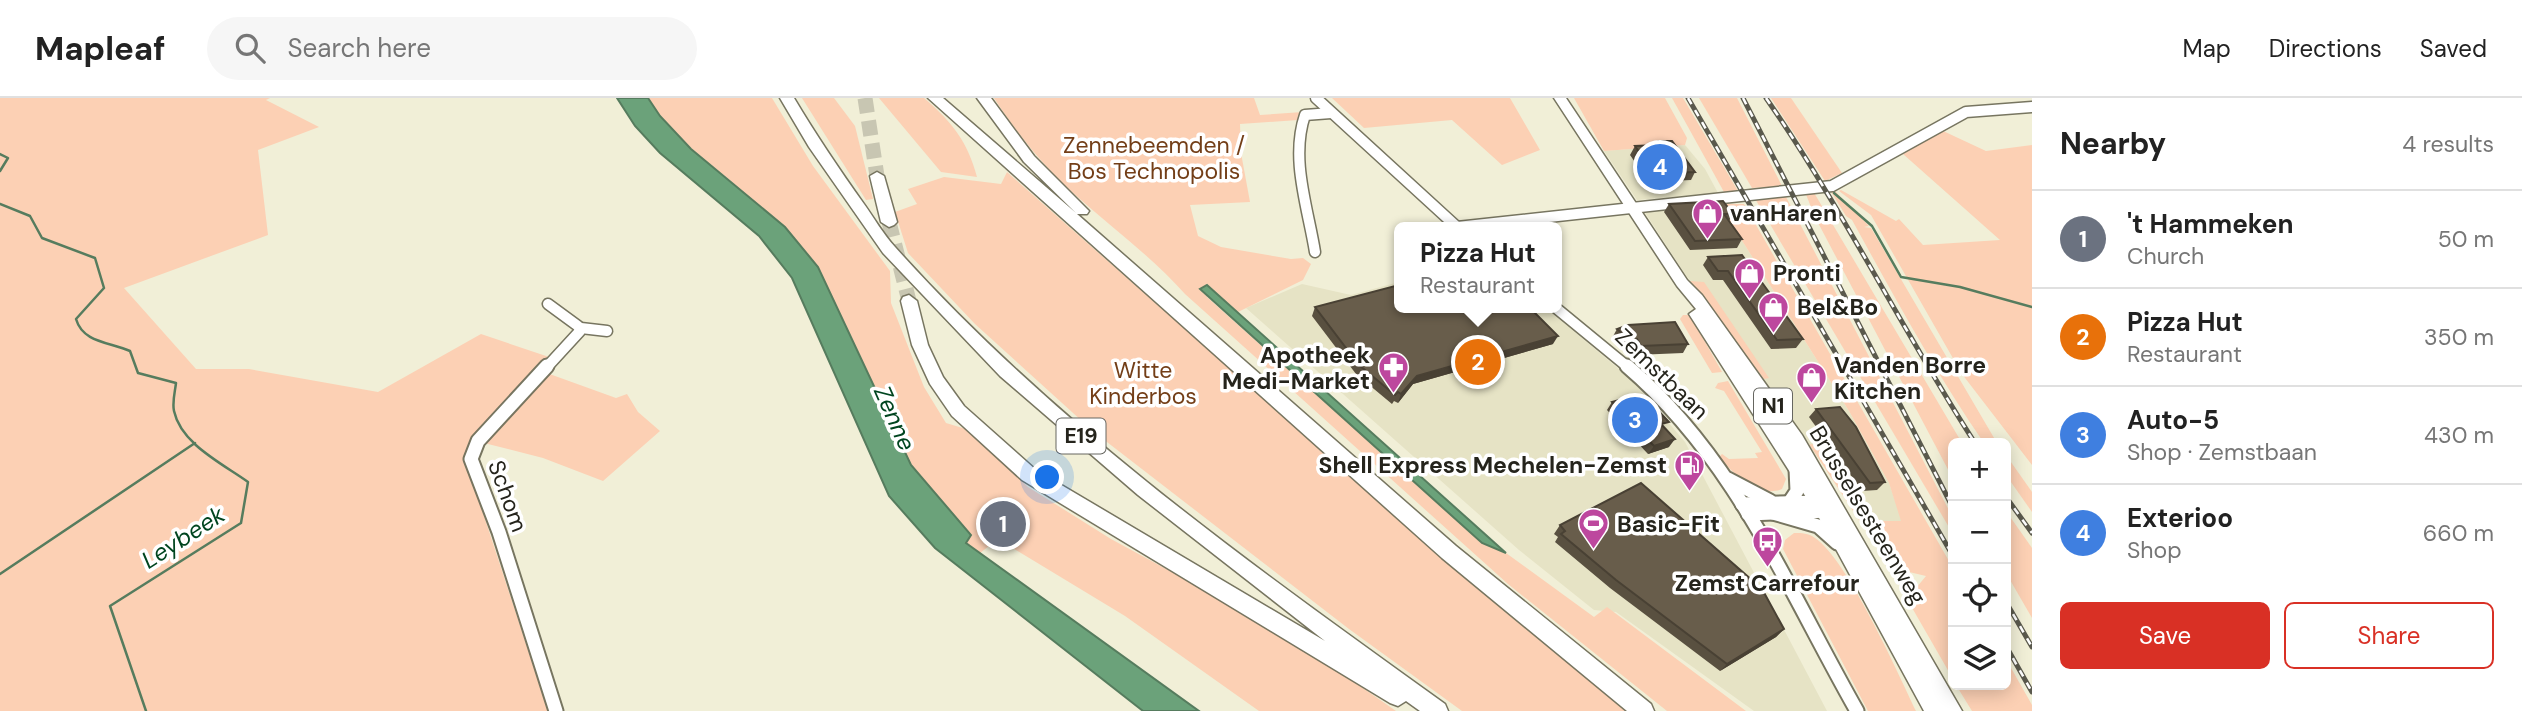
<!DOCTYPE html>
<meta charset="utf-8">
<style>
body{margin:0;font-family:"DM Sans",sans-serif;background:#f6f6f6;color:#222}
.controls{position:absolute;right:21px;bottom:21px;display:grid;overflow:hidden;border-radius:10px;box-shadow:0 4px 18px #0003}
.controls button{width:63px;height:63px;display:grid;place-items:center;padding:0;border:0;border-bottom:2px solid #e0e0e0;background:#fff;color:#222;font:35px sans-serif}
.you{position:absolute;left:1048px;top:380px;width:24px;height:24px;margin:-18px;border:5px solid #fff;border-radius:50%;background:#1a73e8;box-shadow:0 0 0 10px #1a73e833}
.badge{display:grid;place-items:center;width:46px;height:46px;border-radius:50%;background:#d93025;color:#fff;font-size:23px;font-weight:700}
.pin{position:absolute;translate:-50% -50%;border:4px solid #fff;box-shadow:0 2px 7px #0006}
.popup{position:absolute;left:1394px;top:124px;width:168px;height:91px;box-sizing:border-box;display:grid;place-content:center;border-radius:10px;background:#fff;filter:drop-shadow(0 2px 5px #0005);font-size:23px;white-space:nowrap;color:#767676}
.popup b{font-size:26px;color:#222}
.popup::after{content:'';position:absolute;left:50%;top:100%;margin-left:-14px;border:14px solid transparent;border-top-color:#fff}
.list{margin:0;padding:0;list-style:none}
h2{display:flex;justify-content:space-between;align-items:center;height:91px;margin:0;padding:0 28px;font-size:30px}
h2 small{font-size:23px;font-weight:400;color:#767676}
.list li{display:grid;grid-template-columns:46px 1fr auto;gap:21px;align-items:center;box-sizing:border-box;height:98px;padding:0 28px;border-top:2px solid #e0e0e0}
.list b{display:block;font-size:26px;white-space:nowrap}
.list p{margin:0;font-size:23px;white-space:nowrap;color:#767676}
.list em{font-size:23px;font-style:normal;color:#767676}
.actions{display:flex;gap:14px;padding:21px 28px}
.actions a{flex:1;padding:16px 0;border:2px solid #d93025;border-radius:10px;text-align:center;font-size:24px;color:#d93025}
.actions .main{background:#d93025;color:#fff}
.icon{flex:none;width:38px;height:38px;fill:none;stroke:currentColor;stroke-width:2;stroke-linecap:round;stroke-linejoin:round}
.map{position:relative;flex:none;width:2032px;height:613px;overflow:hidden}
header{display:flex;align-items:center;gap:42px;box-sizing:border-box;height:98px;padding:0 35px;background:#fff;border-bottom:2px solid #e0e0e0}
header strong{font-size:33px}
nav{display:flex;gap:38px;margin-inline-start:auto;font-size:24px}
.search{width:490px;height:63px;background:#f6f6f6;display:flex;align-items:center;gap:18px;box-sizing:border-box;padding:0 24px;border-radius:38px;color:#767676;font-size:26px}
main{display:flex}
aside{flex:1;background:#fff}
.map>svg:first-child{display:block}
</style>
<header>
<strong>Mapleaf</strong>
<div class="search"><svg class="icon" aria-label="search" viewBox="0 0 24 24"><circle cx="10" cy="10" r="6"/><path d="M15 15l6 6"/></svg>Search here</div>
<nav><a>Map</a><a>Directions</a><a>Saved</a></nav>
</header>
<main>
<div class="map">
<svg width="2032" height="613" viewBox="0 0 2032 613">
<rect width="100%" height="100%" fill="#f1efd7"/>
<g fill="#e6e3c5">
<polygon points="1685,47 1705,71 1718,95 1637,102 1604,53"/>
<polygon points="1719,106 1849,313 1889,385 1902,423 1873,423 1866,429 1742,250 1685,176 1642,110"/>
<polygon points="1399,184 1399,210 1546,210 1632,282 1685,344 1827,613 1754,613 1616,514 1594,512 1519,452 1246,210 1302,186 1351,197"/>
</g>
<g fill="#fcd0b4">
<polygon points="0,0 270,0 266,2 319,29 258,52 268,137 124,190 196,271 249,271 378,294 481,236 549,259 465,360 548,613 0,613"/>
<polygon points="648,0 772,0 813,68 890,173 891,205 924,289 946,325 966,331 1028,389 1111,441 1214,497 1334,570 1396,613 1259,613 1125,518 998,441 980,455 966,445 971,437 911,367 845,225 731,83 691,51 660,18"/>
<polygon points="802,0 834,0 855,28 873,101 866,102"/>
<path d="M 879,0 L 924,0 C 953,25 967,43 977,79 L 941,74 Z"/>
<path d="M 994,0 L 1254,0 L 1260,17 L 1317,13 L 1300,15 L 1298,22 L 1240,26 L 1241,55 L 1250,104 L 1190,107 L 1198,138 L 1221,149 L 1291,161 L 1303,160 L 1311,166 L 1303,182 L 1236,215 L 1207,188 L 1207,199 L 1482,445 L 1506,455 L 1594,519 L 1607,509 L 1746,613 L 1667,613 L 1508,486 L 1185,196 C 1151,158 1111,129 1073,95 C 1043,68 1016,34 994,0 Z"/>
<polygon points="1332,0 1510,0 1540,52 1502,67 1452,22 1364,30"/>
<polygon points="1574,0 1665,0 1687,40 1685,47 1604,53"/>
<polygon points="1672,0 1683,0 1738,93 1724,94"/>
<polygon points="1699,0 1737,0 1782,88 1752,90"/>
<polygon points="1771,0 1791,0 1842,75 1825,83"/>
<polygon points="1941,32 1986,53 2032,47 2032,367 1962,276 1871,117 1839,93 1841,92 1896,123 1899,121 1923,147 2000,142 1903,56"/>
<polygon points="1007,74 1504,513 1627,613 1462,613 1349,531 1094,334 975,226 908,155 895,114 917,106 908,91 944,79 1001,86"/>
<path d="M 1830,92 L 1835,93 L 1869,128 L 1864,129 L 1871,130 L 1997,345 L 1984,345 C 1935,274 1894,198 1852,122 L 1846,118 Z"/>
<polygon points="1813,93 1962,345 1953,345 1953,381 1815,119 1805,94"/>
<polygon points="1785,97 1953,420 1953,436 1754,99"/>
<polygon points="1719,106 1744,106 1953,470 1953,581 1907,501 1926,478 1888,469 1866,429 1873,423 1901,423 1889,385 1849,313"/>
<polygon points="1690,183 1704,184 1769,280 1764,281"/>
<polygon points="1683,217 1690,217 1722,274 1712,275 1680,221"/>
<polygon points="544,274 616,300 627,296 638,314 660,333 603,383 543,360 480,344"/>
<path d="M 1728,283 L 1786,381 L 1782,391 C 1760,401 1732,375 1719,359 L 1722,356 L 1729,361 L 1758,360 L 1755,355 L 1762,354 L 1724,293 L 1715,290 L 1718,285 Z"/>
<polygon points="1809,346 1818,347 1872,422 1861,425"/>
<polygon points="2006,357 2032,394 2032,414 2006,377"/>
<polygon points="2006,413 2032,450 2032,520 2006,475"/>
<path d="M 1794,435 C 1802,435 1808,435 1815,440 C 1847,461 1898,575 1916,613 L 1868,613 L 1783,451 L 1785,442 Z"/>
<polygon points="2006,561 2032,607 2032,613 1972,613 1956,587 2006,587"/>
</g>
<g fill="#6ba27a" stroke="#567c5e" stroke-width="2">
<polygon points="617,0 648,0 660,18 691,51 785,129 818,169 911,367 971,437 966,445 1199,613 1143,613 935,450 889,398 792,180 759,138 660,55 635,28"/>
<polygon points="1207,187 1506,455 1482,445 1200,191"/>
</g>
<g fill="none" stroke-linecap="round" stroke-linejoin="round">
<g stroke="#567c5e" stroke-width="2.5">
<polyline points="0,56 8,60 0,73"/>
<polyline points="1834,95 1872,128 1901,179 1960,189 2032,209"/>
<path d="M 0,106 L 30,118 L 42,140 L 95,160 L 104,190 L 76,221 C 83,245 110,244 130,253 L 138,275 L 176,285 C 175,294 172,304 174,313 C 181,346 223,366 248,384 L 241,425 L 110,508 L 146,613"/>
<polyline points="0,476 195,345"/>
</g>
<g stroke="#c8c6b2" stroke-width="15" stroke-dasharray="15 8" stroke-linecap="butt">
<polyline points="865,0 877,78"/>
<polyline points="889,124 909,203"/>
</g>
<defs>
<g id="minor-far1">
<polyline points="1316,0 1457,129"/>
<polyline points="1457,129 1832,88 1966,14 2032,9"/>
<path d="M 1315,154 C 1308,110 1290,61 1305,17 L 1331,15"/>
<polyline points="1556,210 1629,270"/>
<polyline points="581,230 607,233"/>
<polyline points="546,270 580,233 578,228 548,206"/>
</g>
<g id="minor">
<polyline points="547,268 478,343 471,361 499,434 556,613"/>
<path d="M 1627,268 C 1736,361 1788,492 1857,613"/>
<polyline points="1728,381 1770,403"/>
<polyline points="1789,405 1797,393 1796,371"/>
<polyline points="1742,406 1824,404"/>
<polyline points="1773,415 1818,428 1837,445"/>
<polyline points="1748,416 1829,413"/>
</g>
<polygon id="major" points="1554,0 1566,0 1687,182 1702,197 1802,337 1962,613 1924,613 1818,418 1689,216 1696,211 1677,188"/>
<g id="highway">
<path d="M 780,0 L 794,0 C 816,37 839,71 864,106 C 874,120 883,136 895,149 C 1054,327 1252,467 1445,606 L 1448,613 L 1420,613 L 1406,603 L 1398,608 L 1390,605 L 1022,382 L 952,318 L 930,286 L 912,247 L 901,203 L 903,199 L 909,197 L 917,203 L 928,247 L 943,279 L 964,308 L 1036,372 L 1325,543 L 1138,397 L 1000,278 L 883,155 L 809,49 Z"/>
<polygon points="928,0 943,0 1076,115 1024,64 977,0 991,0 1034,58 1089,113 1087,116 1077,116 1456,448 1651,606 1654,613 1627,613 1442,460"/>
<polygon points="877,74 884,78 897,124 894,127 889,129 881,124 870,78"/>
</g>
</defs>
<use href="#minor-far1" stroke="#777560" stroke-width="13"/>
<use href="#minor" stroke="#777560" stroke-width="17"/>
<use href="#major" stroke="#777560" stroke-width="3"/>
<use href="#highway" stroke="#777560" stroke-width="3"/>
<use href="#minor-far1" stroke="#fff" stroke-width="10"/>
<use href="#minor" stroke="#fff" stroke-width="13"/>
<use href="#major" fill="#fff" fill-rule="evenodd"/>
<use href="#highway" fill="#fff" fill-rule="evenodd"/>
<defs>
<g id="rail">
<polyline points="1688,0 1953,458"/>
<polyline points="1743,0 1953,410"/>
<path d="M 1766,0 C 1843,111 1902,232 1975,345"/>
<polyline points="2006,399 2032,435"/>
<polyline points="2006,504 2032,549"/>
<polyline points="2006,548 2032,594"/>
</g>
</defs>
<use href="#rail" stroke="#5a594d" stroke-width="5"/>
<use href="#rail" stroke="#fff" stroke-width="2.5" stroke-dasharray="7" stroke-linecap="butt"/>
</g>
<g fill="#595040">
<polygon points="1659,43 1695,74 1691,82 1649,84 1630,57 1635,48 1657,47"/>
<polygon points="1669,106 1733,116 1729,123 1742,141 1737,150 1690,152 1664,114"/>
<polygon points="1742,157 1803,241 1796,250 1771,251 1723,182 1713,182 1703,167 1708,159"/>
<polygon points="1315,209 1553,246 1413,286 1398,305 1394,303 1392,306 1356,276 1312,218"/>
<polygon points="1617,231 1688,246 1683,255 1636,257 1632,250 1625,250 1612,240"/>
<polygon points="1612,304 1665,330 1669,349 1648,356 1607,312"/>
<polygon points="1816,311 1885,384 1877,392 1862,393 1809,319"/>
<polygon points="1560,427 1784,531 1776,539 1720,573 1610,490 1555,444 1558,439 1554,436"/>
</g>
<g fill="#494134">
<polygon points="1558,238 1553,246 1413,286 1398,305 1401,296 1417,278"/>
<polygon points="1675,341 1669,349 1648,356 1654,348"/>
<polygon points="1784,531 1776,539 1720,573 1727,566"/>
</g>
<g fill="#685d4b" stroke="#494134" stroke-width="2">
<polygon points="1659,43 1672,43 1695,74 1654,75 1635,48 1661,47"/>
<polygon points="1723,103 1733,116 1724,116 1742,141 1695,143 1669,106"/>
<polygon points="1742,157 1803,241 1777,242 1728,173 1718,173 1708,159"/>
<polygon points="1399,187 1399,210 1530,210 1558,238 1417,278 1401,296 1398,294 1395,297 1359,267 1315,209"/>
<polygon points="1675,224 1688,246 1641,248 1637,241 1630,242 1617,231 1628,227"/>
<polygon points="1633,298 1640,304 1648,302 1669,324 1661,326 1675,341 1654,348 1612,304"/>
<polygon points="1840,309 1856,329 1885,384 1870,385 1816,311"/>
<polygon points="1641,385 1762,491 1784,531 1727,566 1616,482 1561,436 1565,433 1560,427"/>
</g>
<defs>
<symbol id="shop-pin" viewBox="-11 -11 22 30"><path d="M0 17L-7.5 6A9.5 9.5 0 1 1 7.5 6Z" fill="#bd479e" stroke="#fff"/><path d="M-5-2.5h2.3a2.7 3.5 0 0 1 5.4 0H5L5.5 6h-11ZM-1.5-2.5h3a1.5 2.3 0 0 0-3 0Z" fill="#fff"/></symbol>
<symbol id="pharmacy-pin" viewBox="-11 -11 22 30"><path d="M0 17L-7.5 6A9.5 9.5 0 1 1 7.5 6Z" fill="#bd479e" stroke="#fff"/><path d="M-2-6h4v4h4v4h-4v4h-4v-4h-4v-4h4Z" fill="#fff"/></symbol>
<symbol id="fuel-pin" viewBox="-11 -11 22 30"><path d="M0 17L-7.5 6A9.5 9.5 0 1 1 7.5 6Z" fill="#bd479e" stroke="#fff"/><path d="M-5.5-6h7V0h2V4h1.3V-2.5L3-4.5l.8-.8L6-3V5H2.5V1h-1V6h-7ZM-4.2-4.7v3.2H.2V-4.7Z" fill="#fff"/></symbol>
<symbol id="stadium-pin" viewBox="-11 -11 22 30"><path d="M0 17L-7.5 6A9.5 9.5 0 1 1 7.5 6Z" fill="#bd479e" stroke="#fff"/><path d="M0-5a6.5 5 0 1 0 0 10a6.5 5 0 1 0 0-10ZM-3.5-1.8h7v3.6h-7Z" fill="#fff"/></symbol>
<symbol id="bus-pin" viewBox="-11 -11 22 30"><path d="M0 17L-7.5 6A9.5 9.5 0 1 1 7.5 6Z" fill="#bd479e" stroke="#fff"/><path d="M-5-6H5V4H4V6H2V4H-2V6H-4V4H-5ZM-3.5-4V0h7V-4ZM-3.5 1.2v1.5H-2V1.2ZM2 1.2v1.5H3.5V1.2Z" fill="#fff"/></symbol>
</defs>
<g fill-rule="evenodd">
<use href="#shop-pin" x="1690" y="98" width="35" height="47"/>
<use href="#shop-pin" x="1732" y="158" width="35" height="47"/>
<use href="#shop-pin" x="1756" y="192" width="35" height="47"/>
<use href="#pharmacy-pin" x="1376" y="252" width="35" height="47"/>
<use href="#shop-pin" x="1794" y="262" width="35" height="47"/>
<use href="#fuel-pin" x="1672" y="350" width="35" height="47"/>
<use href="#stadium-pin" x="1576" y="408" width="35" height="47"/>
<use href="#bus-pin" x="1750" y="426" width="35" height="47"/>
</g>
<g text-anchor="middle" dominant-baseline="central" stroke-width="7" stroke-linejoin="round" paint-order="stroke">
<g fill="#fff" stroke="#666660" stroke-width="2">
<rect x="1754" y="290.5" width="38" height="35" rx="5"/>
<rect x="1056.5" y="320.5" width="49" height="35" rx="5"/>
</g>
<g font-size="21" font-weight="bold" fill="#25241c">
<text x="1773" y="308">N1</text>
<text x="1081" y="338">E19</text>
</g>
<g font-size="23" fill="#733e17" stroke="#fff">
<text x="1154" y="47">Zennebeemden /<tspan x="1154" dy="26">Bos Technopolis</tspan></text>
<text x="1143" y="272">Witte<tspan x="1143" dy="26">Kinderbos</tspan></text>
</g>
<g font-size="23" font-weight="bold" fill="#25241c" stroke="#fff" text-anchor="start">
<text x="1730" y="115">vanHaren</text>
<text x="1773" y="175">Pronti</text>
<text x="1797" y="209">Bel&amp;Bo</text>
<text x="1370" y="257" text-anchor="end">Apotheek<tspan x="1370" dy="26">Medi-Market</tspan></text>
<text x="1834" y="267">Vanden Borre<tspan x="1834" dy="26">Kitchen</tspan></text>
<text x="1667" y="367" text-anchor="end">Shell Express Mechelen-Zemst</text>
<text x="1617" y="426">Basic-Fit</text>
<text x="1767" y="485" text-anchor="middle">Zemst Carrefour</text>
</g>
<g font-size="23" fill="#25241c" stroke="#fff">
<text transform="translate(1662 276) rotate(44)">Zemstbaan</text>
<text transform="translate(508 398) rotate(70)">Schom</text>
<text transform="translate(1868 417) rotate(59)">Brusselsesteenweg</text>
</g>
<g font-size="24" font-style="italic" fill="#00451f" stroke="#fff">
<text transform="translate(895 320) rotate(66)">Zenne</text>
<text transform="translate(183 439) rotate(-33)">Leybeek</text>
</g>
</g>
</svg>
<div class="controls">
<button>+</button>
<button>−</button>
<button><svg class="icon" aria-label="locate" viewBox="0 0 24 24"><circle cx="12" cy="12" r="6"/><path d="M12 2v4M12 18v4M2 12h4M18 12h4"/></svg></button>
<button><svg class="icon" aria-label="layers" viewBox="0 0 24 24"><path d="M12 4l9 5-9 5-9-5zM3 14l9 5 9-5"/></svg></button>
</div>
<div class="you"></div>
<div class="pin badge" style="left:1003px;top:426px;background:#6b7280">1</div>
<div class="pin badge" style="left:1478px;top:264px;background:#e8710a">2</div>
<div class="popup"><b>Pizza Hut</b>Restaurant</div>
<div class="pin badge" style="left:1635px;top:322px;background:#3f7fe0">3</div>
<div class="pin badge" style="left:1660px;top:69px;background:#3f7fe0">4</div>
</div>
<aside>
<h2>Nearby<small>4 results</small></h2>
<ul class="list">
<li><span class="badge" style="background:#6b7280">1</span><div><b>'t Hammeken</b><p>Church</p></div><em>50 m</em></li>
<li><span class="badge" style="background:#e8710a">2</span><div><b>Pizza Hut</b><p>Restaurant</p></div><em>350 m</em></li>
<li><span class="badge" style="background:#3f7fe0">3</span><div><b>Auto-5</b><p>Shop · Zemstbaan</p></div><em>430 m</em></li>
<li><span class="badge" style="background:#3f7fe0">4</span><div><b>Exterioo</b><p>Shop</p></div><em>660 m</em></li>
</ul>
<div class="actions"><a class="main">Save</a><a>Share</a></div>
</aside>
</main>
